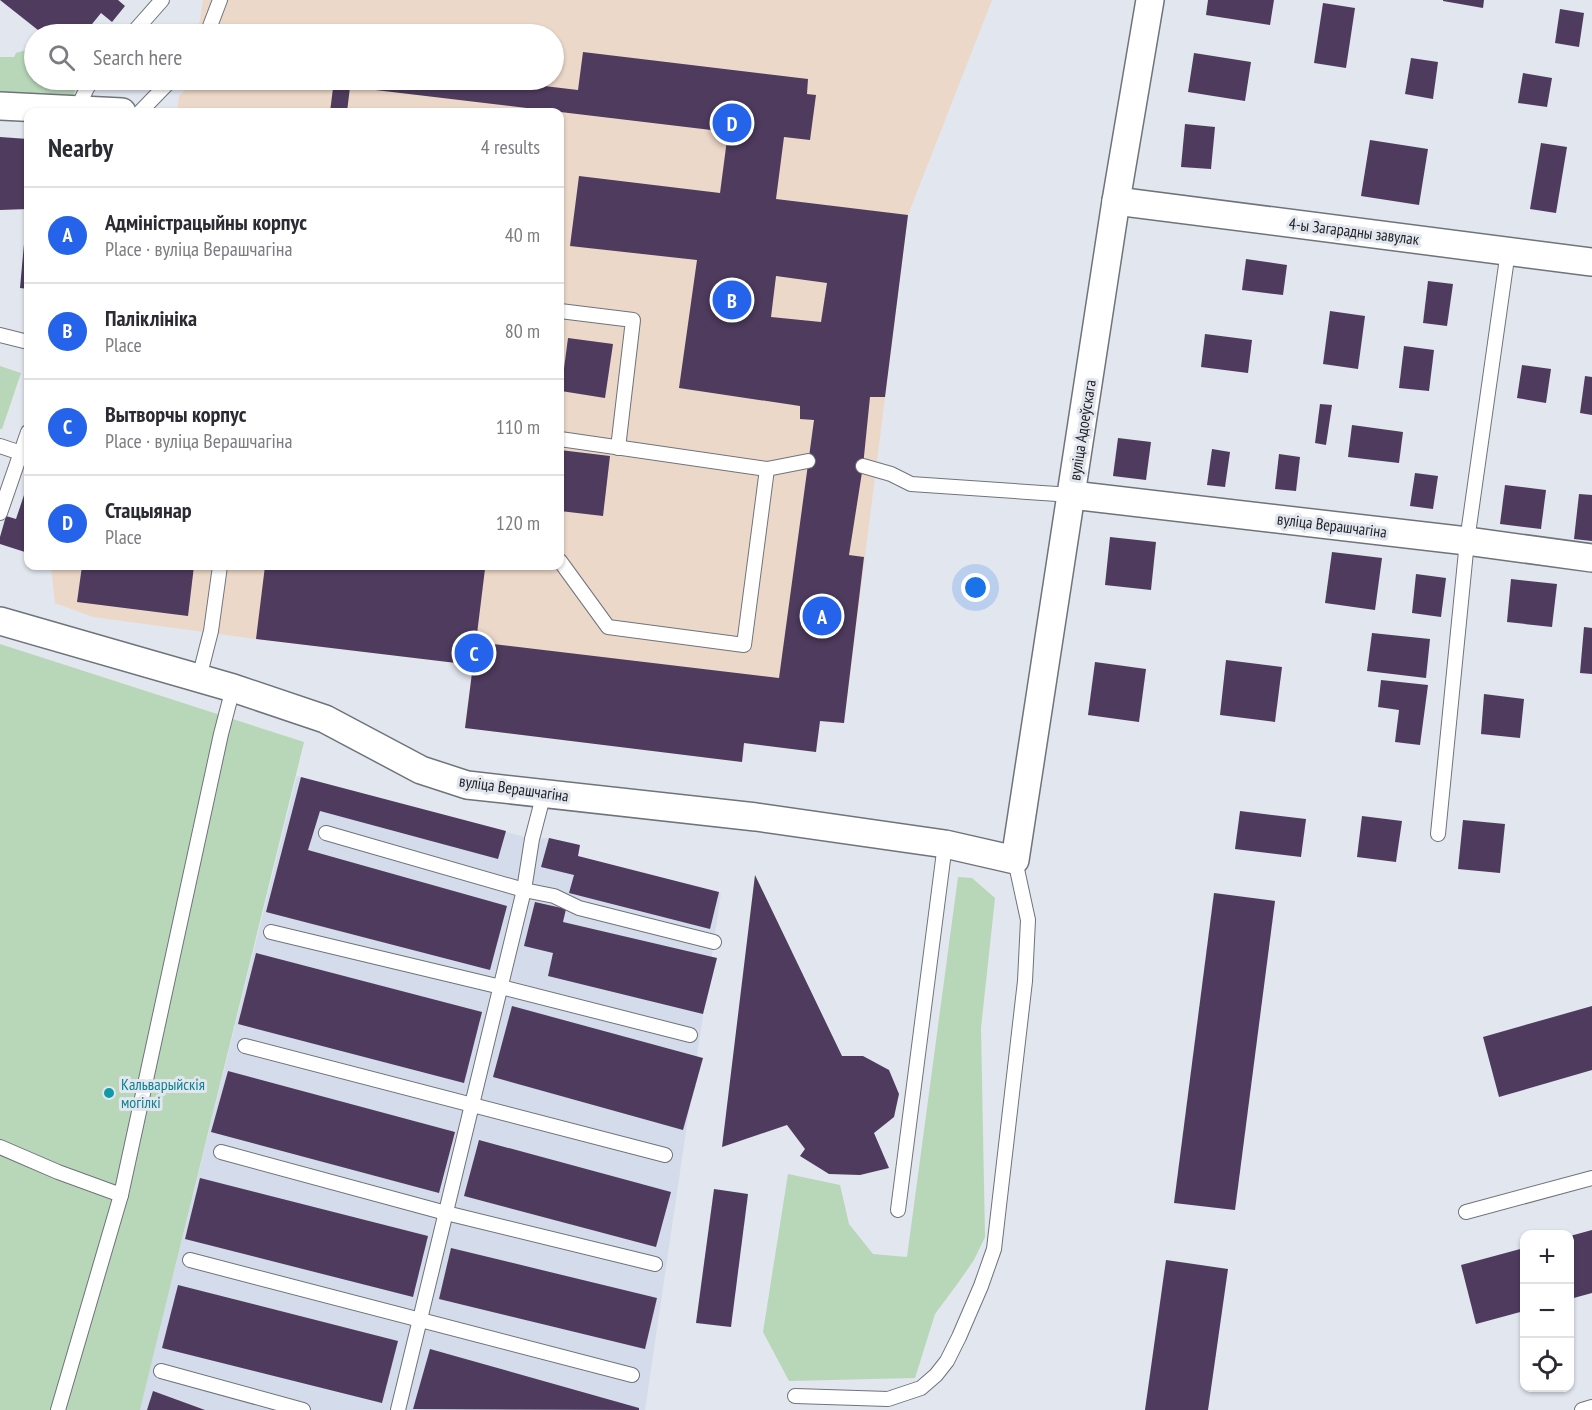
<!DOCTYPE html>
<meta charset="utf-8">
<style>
body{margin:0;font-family:"PT Sans Narrow",sans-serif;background:#f7f7f7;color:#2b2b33}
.controls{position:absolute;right:18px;bottom:18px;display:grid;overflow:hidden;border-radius:12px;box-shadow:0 2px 4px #0004}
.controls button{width:54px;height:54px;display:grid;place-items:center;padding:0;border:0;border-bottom:2px solid #e1e1e2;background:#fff;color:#2b2b33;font:30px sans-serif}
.you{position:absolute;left:976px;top:588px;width:21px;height:21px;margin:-15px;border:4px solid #fff;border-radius:50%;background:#1a73e8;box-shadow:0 0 0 9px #1a73e833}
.badge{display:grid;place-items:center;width:39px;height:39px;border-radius:50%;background:#2563eb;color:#fff;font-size:20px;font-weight:700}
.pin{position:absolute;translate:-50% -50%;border:3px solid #fff;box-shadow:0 2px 6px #0006}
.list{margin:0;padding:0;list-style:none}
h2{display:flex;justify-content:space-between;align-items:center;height:78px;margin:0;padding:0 24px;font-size:26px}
h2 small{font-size:20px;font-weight:400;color:#7c7c81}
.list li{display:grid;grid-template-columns:39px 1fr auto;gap:18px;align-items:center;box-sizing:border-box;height:96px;padding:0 24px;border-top:2px solid #e1e1e2}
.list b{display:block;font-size:22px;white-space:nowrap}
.list p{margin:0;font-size:20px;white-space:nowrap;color:#7c7c81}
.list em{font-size:20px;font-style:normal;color:#7c7c81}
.icon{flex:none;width:33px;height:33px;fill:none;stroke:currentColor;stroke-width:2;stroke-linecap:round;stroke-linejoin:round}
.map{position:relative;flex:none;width:1592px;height:1410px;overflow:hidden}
.search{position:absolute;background:#fff;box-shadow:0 2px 4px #0004;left:24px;top:24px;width:540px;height:66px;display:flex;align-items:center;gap:15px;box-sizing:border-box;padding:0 21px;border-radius:33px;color:#7c7c81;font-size:22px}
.panel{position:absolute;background:#fff;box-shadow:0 2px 4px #0004;left:24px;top:108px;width:540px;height:462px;border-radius:12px}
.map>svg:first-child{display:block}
</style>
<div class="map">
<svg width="1592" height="1410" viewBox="0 0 1592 1410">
<rect width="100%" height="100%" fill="#e2e6ef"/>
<polygon fill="#d4dbea" points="297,776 532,839 549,838 580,845 578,857 721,893 645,1410 140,1410"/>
<polygon fill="#ecd8c9" points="203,0 992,0 908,215 844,723 820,721 816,752 745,743 742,762 465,728 473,665 256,639 93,617 55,603 51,566 560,566 560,112 177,112 179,96 186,89 175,80 554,80 554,34 194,34 200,21"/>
<g fill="#b7d7b8">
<polygon points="32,48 34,50 34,80 72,80 74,82 75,91 72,98 0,98 0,57 14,57 16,53"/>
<polygon points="0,366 21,373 2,429 0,429"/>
<polygon points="0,644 304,742 140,1410 0,1410"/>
<polygon points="958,877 972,878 995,898 981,1028 985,1237 974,1260 958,1283 935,1314 915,1378 789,1381 763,1332 788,1174 840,1185 849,1224 873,1254 907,1257"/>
</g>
<g fill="#4e3b5e" fill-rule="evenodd">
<polygon points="0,0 118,0 125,6 112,22 101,13 84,34 43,34"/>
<polygon points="1208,0 1274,0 1270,25 1206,15"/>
<polygon points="1443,0 1484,0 1483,8 1443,1"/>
<polygon points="1323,3 1355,8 1346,68 1314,63"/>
<polygon points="1560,9 1584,13 1579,47 1555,43"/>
<path d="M 583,52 L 808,79 L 807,94 L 816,95 L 810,140 L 784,137 L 776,199 L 908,215 L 885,397 L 870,397 L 863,466 L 849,555 L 864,557 L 844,723 L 820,721 L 816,752 L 744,743 L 742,762 L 465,728 L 473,665 L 256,639 L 265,566 L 457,566 L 485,569 L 476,642 L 779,678 L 814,420 L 800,419 L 800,406 L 679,388 L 697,260 L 570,246 L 579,176 L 720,193 L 728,132 L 350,87 L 347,112 L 330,112 L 334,80 L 492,80 L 578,90 ZM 776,276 L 827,283 L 821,322 L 771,317 Z"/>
<polygon points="1194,53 1251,62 1245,101 1188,92"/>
<polygon points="1411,58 1438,62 1433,99 1405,94"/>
<polygon points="1523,73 1552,78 1547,107 1518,103"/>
<polygon points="1185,124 1215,127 1211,169 1181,167"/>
<polygon points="0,137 28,139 28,209 0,210"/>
<polygon points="1370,140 1428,149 1419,205 1361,196"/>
<polygon points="1541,143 1567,147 1556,213 1530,209"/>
<polygon points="27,211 28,211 28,289 20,288"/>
<polygon points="1246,259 1287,265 1283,295 1242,290"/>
<polygon points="1428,281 1453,284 1447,326 1423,323"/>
<polygon points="1330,311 1365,316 1358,369 1323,364"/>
<polygon points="1205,334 1252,340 1248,373 1201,367"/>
<polygon points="568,338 613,344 605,398 561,391"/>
<polygon points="1404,346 1434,350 1429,391 1399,388"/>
<polygon points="1522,365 1551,369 1546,403 1517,398"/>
<polygon points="1585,376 1592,377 1592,415 1580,413"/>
<polygon points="1320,404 1332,405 1326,445 1315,443"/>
<polygon points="1352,425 1403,432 1399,463 1348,457"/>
<polygon points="1118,438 1151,442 1146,480 1113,476"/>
<polygon points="1212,449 1230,452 1225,487 1207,485"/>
<polygon points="560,450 610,456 603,516 560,511"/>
<polygon points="1279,454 1300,457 1296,491 1275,489"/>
<polygon points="1415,473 1438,476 1433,509 1410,506"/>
<polygon points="28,483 28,553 0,544 0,537 6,516 16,519"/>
<polygon points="1505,485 1546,490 1541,529 1500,524"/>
<polygon points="1579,494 1592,495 1592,541 1574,539"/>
<polygon points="1110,537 1156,542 1151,590 1105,585"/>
<polygon points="1332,552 1382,558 1375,610 1325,603"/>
<polygon points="82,566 194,566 188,616 77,602"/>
<polygon points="1416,574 1446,578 1441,617 1412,613"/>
<polygon points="1511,579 1557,584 1552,627 1507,622"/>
<polygon points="1584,627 1592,628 1592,674 1580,673"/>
<polygon points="1372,633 1430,639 1426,678 1367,671"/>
<polygon points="1226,660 1282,667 1275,722 1220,715"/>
<polygon points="1095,662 1146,669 1139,722 1088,715"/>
<polygon points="1381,680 1428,685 1420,745 1395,742 1399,710 1378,707"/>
<polygon points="1484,694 1524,699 1520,738 1481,734"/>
<polygon points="301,777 506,831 498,859 320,811 308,850 507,906 490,970 266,912"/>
<polygon points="1240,811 1306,819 1301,857 1235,849"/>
<polygon points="1362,816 1402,821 1396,862 1357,857"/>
<polygon points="1463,820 1505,824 1500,873 1458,869"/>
<polygon points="549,838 580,845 578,856 719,892 710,929 569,893 574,875 541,867"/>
<polygon points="755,875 842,1056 863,1056 889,1070 899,1094 894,1117 874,1133 889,1168 860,1175 829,1174 800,1156 805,1149 787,1125 722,1147"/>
<polygon points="1214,893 1275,901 1235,1210 1174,1203"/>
<polygon points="535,902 566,909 563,922 717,958 703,1014 548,976 553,953 524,946"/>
<polygon points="256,953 482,1012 464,1083 238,1024"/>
<polygon points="512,1006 703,1058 683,1130 493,1077"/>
<polygon points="1592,1006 1592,1070 1499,1097 1483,1037"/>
<polygon points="228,1071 455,1132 439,1193 211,1132"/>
<polygon points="479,1140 671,1192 656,1247 464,1196"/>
<polygon points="200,1178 428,1236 413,1297 185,1239"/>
<polygon points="714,1189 748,1194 731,1327 696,1323"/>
<polygon points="1592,1230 1592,1293 1570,1299 1570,1236"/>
<polygon points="451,1248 657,1298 645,1349 439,1299"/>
<polygon points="1524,1248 1524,1311 1476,1324 1461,1265"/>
<polygon points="1166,1260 1228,1269 1208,1410 1145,1410"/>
<polygon points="178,1285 398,1341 382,1403 162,1348"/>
<polygon points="430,1349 639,1408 639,1410 413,1409"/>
<polygon points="153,1391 205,1410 147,1410"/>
</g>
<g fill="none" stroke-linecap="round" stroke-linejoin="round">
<defs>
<g id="service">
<polyline points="132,34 162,0"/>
<polyline points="207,34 220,0"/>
<polyline points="77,109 87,88 93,80"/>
<polyline points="140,112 171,80"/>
<polyline points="560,311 633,320 618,448"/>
<polyline points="0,335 28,342"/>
<polyline points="560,439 767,469 808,461"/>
<polyline points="0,446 21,453"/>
<polyline points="863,466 891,474 911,484 1072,495"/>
<polyline points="0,513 28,432"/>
<polyline points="560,561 608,627 744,645 767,469"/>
<polyline points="199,678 211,631 220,566"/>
<polyline points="326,833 524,890 554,896 579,908 714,942"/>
<polyline points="1438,834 1467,541 1508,251"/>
<polyline points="271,932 501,987 690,1035"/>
<polyline points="245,1046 665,1155"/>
<polyline points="0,1147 58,1172 121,1195"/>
<polyline points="221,1152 446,1213 655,1264"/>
<polyline points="898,1210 945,844"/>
<polyline points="1466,1212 1592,1178"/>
<polyline points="190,1260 632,1375"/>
<polyline points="161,1371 303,1410"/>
<polyline points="795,1396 888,1399 921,1388 936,1375 947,1361 959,1337 981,1286 994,1249 1025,981 1028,920 1015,860"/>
<polyline points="58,1410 121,1195 221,734 233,688"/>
<polyline points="398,1410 524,890 532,839 544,793"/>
<polyline points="1582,1410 1592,1407"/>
</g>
<g id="minor">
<polyline points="0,106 122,112"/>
<polyline points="1116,201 1592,262"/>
<polyline points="1072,495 1467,541 1592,558"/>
<polyline points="0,621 233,688 325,719 421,770 467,785 756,817 945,844 1015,860 1116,201 1150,0"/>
</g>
</defs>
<use href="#service" stroke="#6f737a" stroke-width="16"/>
<use href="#minor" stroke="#6f737a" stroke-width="30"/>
<use href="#service" stroke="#fff" stroke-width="14"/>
<use href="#minor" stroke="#fff" stroke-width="27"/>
</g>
<circle fill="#0f9aa8" stroke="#e2e6ef" stroke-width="2" cx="109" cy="1093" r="6"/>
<g text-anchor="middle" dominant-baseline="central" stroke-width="6" stroke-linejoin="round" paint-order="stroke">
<g font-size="16" fill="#222326" stroke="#e2e6ef">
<text transform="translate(1354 231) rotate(7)">4-ы Загарадны завулак</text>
<text transform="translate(1082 430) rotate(-81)">вуліца Адоеўскага</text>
<text transform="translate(1332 525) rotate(7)">вуліца Верашчагіна</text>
<text transform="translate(514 788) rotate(8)">вуліца Верашчагіна</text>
</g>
<g font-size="16" fill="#0d838f" stroke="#e2e6ef" text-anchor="start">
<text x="121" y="1084">Кальварыйскія<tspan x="121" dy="18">могілкі</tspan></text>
</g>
</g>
</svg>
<div class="controls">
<button>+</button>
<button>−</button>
<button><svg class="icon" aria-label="locate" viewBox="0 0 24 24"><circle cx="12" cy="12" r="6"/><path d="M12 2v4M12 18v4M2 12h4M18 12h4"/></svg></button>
</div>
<div class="you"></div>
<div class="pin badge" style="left:822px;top:616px">A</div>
<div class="pin badge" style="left:732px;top:300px">B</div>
<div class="pin badge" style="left:474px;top:653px">C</div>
<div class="pin badge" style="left:732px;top:123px">D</div>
<div class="search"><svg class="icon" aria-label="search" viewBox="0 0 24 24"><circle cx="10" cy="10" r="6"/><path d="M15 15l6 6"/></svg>Search here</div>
<section class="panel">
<h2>Nearby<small>4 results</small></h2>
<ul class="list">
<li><span class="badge">A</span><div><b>Адміністрацыйны корпус</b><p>Place · вуліца Верашчагіна</p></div><em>40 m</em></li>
<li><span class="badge">B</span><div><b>Паліклініка</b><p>Place</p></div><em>80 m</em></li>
<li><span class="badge">C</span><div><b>Вытворчы корпус</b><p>Place · вуліца Верашчагіна</p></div><em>110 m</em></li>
<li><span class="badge">D</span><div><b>Стацыянар</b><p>Place</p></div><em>120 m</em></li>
</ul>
</section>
</div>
